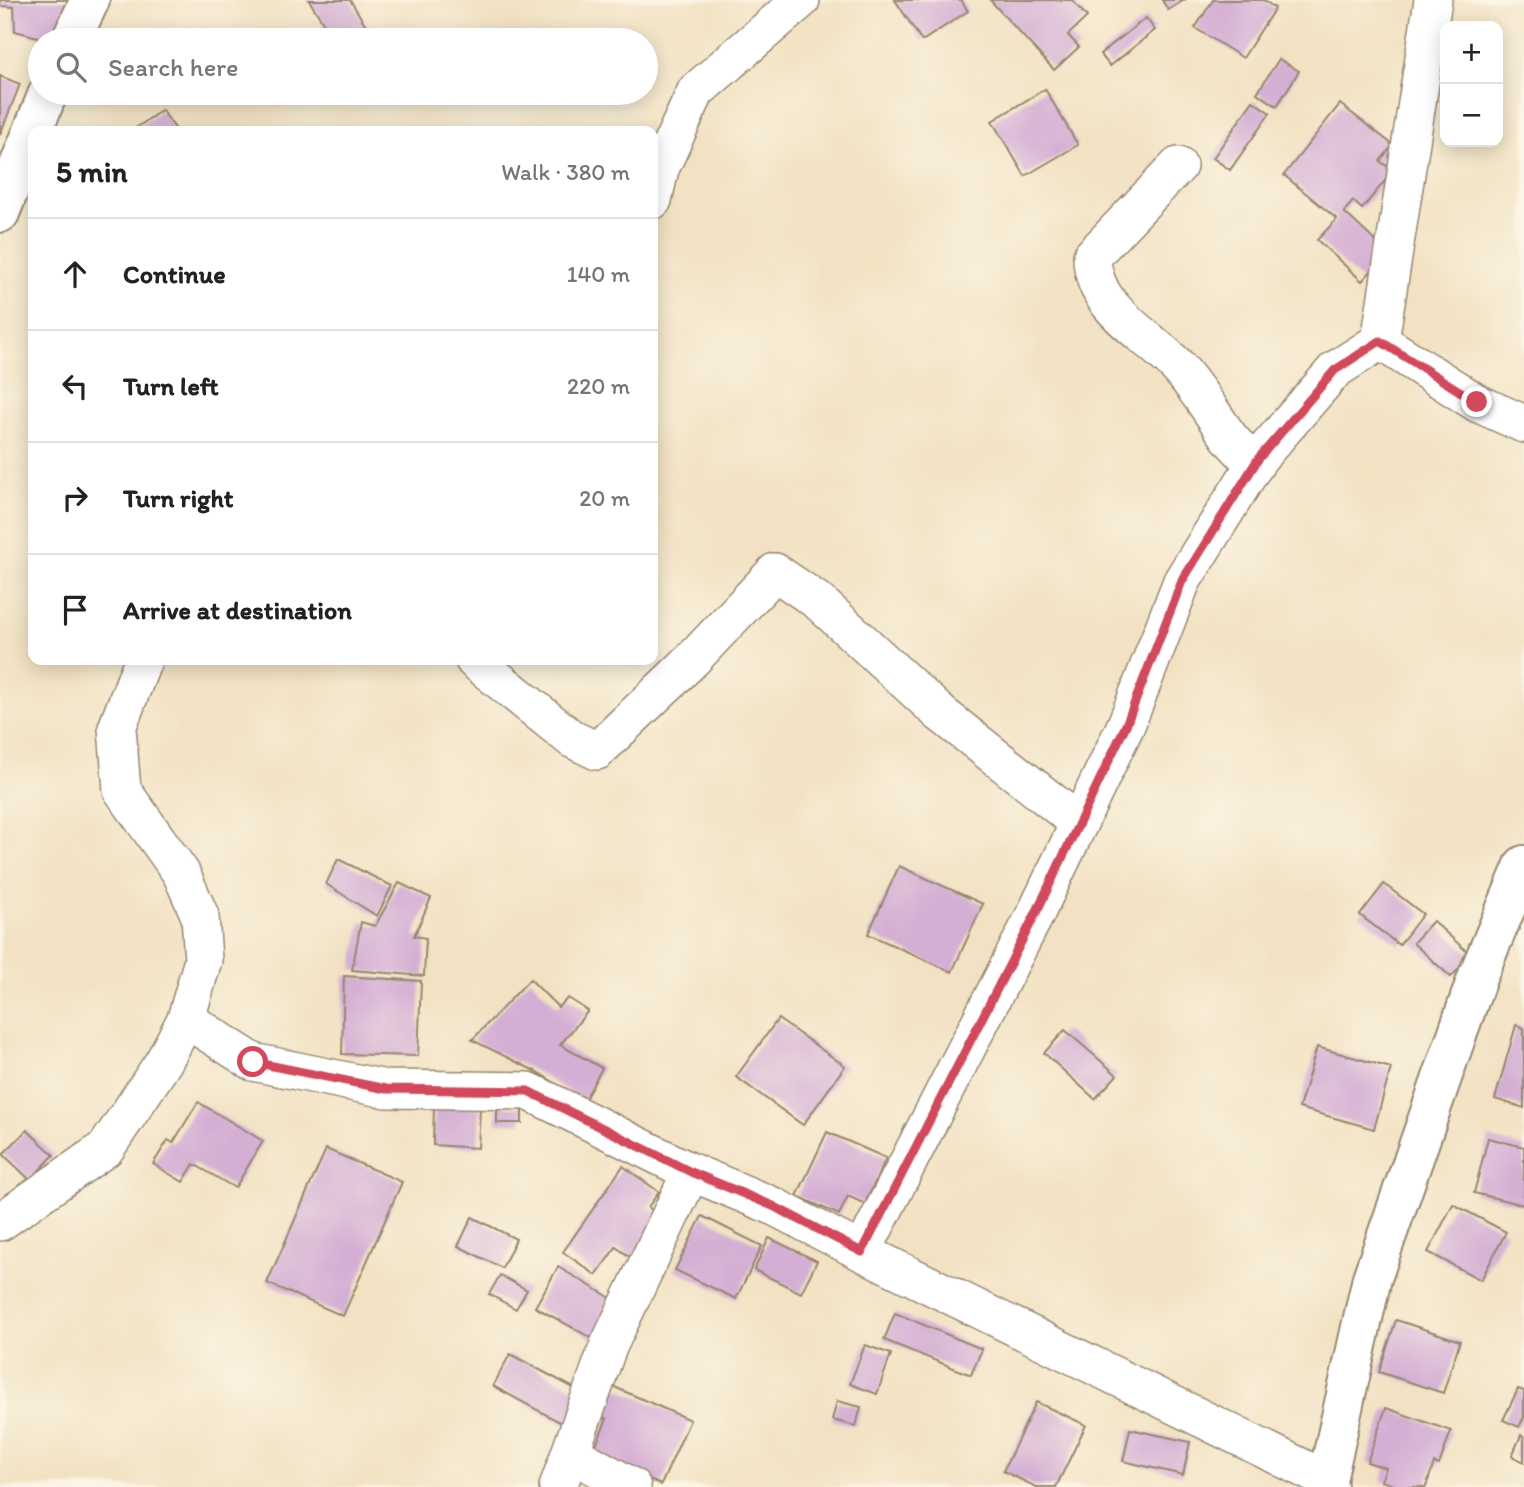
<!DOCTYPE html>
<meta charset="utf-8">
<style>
body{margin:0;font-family:Itim,sans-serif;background:#f2f2f2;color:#222}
.controls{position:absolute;right:21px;top:21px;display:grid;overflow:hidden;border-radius:14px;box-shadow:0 4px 18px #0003}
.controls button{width:63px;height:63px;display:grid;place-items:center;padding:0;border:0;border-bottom:2px solid #e0e0e0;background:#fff;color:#222;font:35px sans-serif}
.stop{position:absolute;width:21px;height:21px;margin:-16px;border:5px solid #d1495b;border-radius:50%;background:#fff}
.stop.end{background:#d1495b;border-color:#fff;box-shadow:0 2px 7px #0008}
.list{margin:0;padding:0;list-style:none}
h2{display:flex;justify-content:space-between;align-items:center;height:91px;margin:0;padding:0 28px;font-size:30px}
h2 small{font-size:23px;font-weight:400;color:#767676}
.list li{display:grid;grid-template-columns:46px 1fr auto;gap:21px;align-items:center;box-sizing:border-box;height:112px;padding:0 28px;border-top:2px solid #e0e0e0}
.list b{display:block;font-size:26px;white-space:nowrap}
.list em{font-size:23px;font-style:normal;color:#767676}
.icon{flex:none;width:38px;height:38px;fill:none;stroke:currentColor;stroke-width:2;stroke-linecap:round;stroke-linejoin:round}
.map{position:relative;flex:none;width:1524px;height:1487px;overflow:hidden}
.search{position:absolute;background:#fff;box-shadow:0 4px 18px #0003;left:28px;top:28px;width:630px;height:77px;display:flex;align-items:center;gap:18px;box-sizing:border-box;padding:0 24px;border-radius:38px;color:#767676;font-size:26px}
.panel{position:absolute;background:#fff;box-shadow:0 4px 18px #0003;left:28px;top:126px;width:630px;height:539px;border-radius:14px}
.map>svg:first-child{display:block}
</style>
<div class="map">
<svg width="1524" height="1487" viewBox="0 0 1524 1487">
<rect width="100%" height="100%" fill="#fcf5e5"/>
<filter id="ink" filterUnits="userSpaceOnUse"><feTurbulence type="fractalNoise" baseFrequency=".0143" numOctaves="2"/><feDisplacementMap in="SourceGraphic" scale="14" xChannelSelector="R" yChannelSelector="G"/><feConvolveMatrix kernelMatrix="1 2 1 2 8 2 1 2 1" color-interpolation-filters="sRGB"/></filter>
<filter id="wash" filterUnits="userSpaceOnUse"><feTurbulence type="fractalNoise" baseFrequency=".00686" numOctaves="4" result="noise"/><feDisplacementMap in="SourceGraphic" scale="28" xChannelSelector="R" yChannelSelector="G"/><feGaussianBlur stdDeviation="1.57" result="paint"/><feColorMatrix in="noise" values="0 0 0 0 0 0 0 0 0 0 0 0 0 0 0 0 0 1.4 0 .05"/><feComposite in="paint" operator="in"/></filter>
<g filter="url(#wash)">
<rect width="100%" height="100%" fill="#f2e2c3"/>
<g id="blocks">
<g fill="#d4afd4">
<polygon points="0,0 77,0 62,40 49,40 15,31 14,7 0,6"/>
<polygon points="309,0 350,0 375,40 334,40"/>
<polygon points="895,0 961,0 968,11 922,41"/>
<polygon points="990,0 1072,0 1087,17 1068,35 1079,47 1054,70"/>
<polygon points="1162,0 1184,0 1168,10"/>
<polygon points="1213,0 1263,0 1275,8 1243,58 1195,28"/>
<polygon points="1146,18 1155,30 1110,66 1100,54"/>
<polygon points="1279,59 1299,71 1277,106 1257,93"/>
<polygon points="0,76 20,84 0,135"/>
<polygon points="1045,89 1078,145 1025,176 992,121"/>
<polygon points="1253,101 1270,113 1230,170 1213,158"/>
<polygon points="1340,104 1393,145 1380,161 1393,171 1362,209 1353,201 1344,212 1388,253 1362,281 1317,240 1337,219 1284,175"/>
<polygon points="162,110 177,131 138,131 136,128"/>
<polygon points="338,859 392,886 377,916 326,884"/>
<polygon points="899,866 983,904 952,972 868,934"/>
<polygon points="399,883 431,898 414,936 426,938 424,976 352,970 361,922 375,926"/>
<polygon points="1384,884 1423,914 1399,945 1360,915"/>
<polygon points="1433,921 1471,955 1451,977 1413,943"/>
<polygon points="344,976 421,981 418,1056 342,1054"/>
<polygon points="530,979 558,1007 568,998 588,1011 560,1045 602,1068 584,1101 537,1072 472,1040"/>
<polygon points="778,1019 845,1066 803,1125 736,1077"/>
<polygon points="1516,1025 1524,1028 1524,1108 1495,1099"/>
<polygon points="1065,1030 1117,1075 1095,1099 1044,1053"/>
<polygon points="1317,1047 1391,1068 1374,1129 1299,1108"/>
<polygon points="198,1102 263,1141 235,1188 194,1164 183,1182 153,1164 168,1140 173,1143"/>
<polygon points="497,1105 522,1108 522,1123 497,1123"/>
<polygon points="434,1106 480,1108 478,1148 433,1145"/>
<polygon points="27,1130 54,1155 30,1180 3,1154"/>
<polygon points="827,1132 886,1158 865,1204 848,1196 839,1215 797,1196"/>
<polygon points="1488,1138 1524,1147 1524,1205 1474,1193"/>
<polygon points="326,1149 402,1182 343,1316 267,1283"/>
<polygon points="623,1166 659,1192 648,1207 667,1221 637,1262 616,1247 596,1275 563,1252"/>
<polygon points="1453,1204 1506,1232 1481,1280 1428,1252"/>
<polygon points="702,1216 762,1246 736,1299 675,1270"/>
<polygon points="472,1217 516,1239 502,1268 458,1246"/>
<polygon points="769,1238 817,1261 801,1293 754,1270"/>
<polygon points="558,1267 616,1301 595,1340 535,1307"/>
<polygon points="500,1275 527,1290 516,1309 489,1294"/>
<polygon points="895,1313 982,1349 971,1375 884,1340"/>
<polygon points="1396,1320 1460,1341 1443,1393 1379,1372"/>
<polygon points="865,1345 891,1354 877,1394 850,1384"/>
<polygon points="510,1354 585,1394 567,1426 493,1386"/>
<polygon points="612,1386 690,1420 661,1485 592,1454 607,1419 599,1415"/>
<polygon points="1518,1389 1524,1391 1524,1417 1519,1427 1503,1420"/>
<polygon points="837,1401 861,1407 856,1426 832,1420"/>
<polygon points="1036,1402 1086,1425 1056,1487 1036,1487 1003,1471"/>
<polygon points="1386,1408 1451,1431 1439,1465 1434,1463 1426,1487 1399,1487 1381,1481 1386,1468 1367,1462"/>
<polygon points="1130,1429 1190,1442 1183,1475 1123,1461"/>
<polygon points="1521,1435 1524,1437 1524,1462 1512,1456"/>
</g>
</g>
</g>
<g filter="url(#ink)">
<use href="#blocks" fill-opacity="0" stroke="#968670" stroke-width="2"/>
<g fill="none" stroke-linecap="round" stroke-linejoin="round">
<defs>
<g id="street">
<path d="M 1178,166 L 1092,256 C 1092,310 1146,332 1178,367 C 1198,389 1212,414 1229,437 C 1237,447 1247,456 1255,465"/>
<polyline points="653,200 660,169 696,91 801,0"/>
<polyline points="1380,341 1433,0"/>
<polyline points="474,660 572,739 597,751 692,660 775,572 819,602 940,713 1079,823"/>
<polyline points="186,1019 253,1062 386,1089 528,1091 691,1172 773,1206 862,1252 1327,1480"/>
<polyline points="0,1222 106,1148 164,1061 186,1019 203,960 200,916 181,873 122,790 117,728 143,660"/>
<polyline points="862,1252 1036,913 1126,725 1182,581 1258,459 1335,370 1380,341 1477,403 1524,424"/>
<polyline points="571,1453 632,1487"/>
<polyline points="558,1487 608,1347 691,1172"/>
</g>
<g id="secondary">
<polyline points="71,40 90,0"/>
<polyline points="0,213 48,93"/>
<polyline points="1328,1487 1327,1480 1372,1278 1478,975 1524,865"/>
</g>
</defs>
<use href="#street" stroke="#968670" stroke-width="40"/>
<use href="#secondary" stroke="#968670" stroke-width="42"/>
<use href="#street" stroke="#fff" stroke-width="37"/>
<use href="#secondary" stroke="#fff" stroke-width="38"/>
</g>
</g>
<g fill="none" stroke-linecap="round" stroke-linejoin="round" filter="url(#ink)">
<polyline stroke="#d1495b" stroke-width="9" points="253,1062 386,1089 528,1091 691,1172 773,1206 862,1252 1036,913 1126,725 1182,581 1258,459 1335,370 1380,341 1477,402"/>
</g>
</svg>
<div class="controls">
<button>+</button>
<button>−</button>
</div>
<div class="stop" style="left:253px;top:1062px"></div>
<div class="stop end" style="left:1477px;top:402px"></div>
<div class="search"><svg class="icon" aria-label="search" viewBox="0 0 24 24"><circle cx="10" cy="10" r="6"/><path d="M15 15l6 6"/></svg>Search here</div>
<section class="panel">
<h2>5 min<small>Walk · 380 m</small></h2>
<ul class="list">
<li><svg class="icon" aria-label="ahead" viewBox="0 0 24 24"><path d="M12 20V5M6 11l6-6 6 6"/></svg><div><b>Continue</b></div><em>140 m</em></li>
<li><svg class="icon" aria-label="left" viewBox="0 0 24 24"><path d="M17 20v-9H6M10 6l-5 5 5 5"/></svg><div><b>Turn left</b></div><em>220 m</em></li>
<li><svg class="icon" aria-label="right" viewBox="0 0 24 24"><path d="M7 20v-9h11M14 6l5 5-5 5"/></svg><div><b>Turn right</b></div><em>20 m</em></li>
<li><svg class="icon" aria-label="arrive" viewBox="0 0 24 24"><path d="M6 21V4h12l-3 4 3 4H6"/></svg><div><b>Arrive at destination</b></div></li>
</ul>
</section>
</div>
